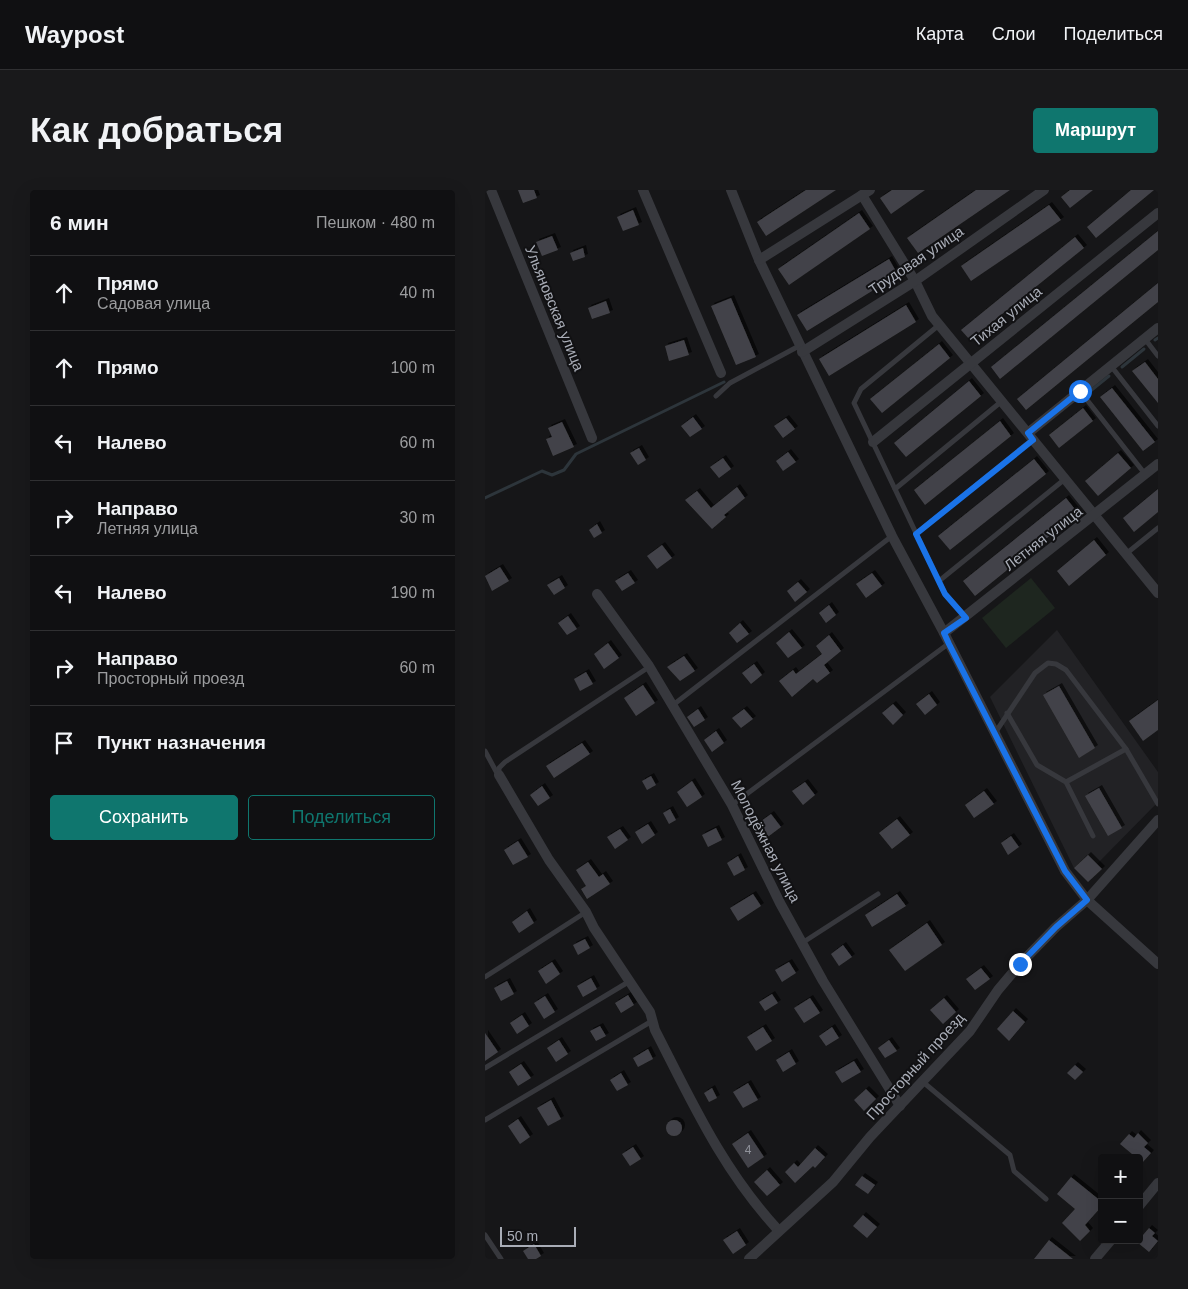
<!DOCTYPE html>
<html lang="ru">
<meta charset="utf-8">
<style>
body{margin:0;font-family:Helvetica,sans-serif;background:#19191b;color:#f1f3f6}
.controls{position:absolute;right:15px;bottom:15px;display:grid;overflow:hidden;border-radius:5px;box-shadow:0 5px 20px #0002}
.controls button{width:45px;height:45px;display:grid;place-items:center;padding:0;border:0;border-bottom:1px solid #303032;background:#101012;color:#f1f3f6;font:25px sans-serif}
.scale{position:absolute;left:15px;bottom:12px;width:76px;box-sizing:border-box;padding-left:5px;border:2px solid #a9adb7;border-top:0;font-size:14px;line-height:18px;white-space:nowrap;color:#a9adb7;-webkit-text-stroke:4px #111113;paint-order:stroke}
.stop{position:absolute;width:15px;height:15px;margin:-11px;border:4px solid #1a73e8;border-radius:50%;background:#fff}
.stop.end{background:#1a73e8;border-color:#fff;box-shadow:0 1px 5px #0008}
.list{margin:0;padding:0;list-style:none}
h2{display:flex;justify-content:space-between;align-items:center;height:65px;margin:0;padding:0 20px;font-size:21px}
h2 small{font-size:16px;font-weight:400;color:#9c9d9f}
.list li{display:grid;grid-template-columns:32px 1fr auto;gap:15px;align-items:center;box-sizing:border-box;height:75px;padding:0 20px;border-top:1px solid #303032}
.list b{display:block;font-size:19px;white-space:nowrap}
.list p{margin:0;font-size:16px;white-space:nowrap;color:#9c9d9f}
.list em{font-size:16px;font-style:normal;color:#9c9d9f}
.actions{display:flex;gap:10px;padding:15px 20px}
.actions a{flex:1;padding:11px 0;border:1px solid #0f766e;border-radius:5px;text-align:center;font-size:18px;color:#0f766e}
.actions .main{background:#0f766e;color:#fff}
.icon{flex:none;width:28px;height:28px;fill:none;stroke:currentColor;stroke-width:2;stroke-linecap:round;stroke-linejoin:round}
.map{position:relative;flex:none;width:673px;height:1069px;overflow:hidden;border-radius:5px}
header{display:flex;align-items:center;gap:30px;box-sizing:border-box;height:70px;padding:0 25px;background:#101012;border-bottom:1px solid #303032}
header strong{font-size:24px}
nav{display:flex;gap:28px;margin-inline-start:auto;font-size:18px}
.intro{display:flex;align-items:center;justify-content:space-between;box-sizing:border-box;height:120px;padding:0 30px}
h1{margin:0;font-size:35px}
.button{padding:12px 22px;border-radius:5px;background:#0f766e;color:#fff;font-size:18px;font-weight:700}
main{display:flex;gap:30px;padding:0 30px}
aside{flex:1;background:#101012;border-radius:5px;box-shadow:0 5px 20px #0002}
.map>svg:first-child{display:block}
</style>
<header>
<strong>Waypost</strong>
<nav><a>Карта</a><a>Слои</a><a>Поделиться</a></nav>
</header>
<div class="intro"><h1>Как добраться</h1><a class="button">Маршрут</a></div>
<main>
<aside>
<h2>6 мин<small>Пешком · 480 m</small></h2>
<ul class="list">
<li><svg class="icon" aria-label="ahead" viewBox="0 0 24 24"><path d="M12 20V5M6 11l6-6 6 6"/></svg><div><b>Прямо</b><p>Садовая улица</p></div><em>40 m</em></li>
<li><svg class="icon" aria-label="ahead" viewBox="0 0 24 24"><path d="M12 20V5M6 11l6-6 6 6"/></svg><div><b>Прямо</b></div><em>100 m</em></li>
<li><svg class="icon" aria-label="left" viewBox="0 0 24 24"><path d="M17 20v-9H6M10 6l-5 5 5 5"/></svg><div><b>Налево</b></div><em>60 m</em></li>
<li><svg class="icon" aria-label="right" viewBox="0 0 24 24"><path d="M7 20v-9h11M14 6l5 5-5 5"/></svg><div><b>Направо</b><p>Летняя улица</p></div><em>30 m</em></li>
<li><svg class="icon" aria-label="left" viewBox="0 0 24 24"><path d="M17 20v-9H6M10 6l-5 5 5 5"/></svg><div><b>Налево</b></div><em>190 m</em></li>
<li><svg class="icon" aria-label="right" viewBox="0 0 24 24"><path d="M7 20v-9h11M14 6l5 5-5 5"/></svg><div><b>Направо</b><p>Просторный проезд</p></div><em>60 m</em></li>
<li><svg class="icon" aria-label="arrive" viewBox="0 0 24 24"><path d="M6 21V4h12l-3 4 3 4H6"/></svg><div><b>Пункт назначения</b></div></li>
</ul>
<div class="actions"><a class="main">Сохранить</a><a>Поделиться</a></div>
</aside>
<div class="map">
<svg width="673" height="1069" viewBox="0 0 673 1069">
<defs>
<filter id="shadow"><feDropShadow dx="3" dy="-3" stdDeviation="0" flood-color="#0009"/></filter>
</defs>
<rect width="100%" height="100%" fill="#161618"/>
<polygon fill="#222225" points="572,440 673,582 673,612 612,674 602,665 589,678 505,507"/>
<polygon fill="#1e261f" points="546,388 570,418 521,458 497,428"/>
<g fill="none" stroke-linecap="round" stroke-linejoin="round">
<g stroke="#2d353b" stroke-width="3">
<polyline points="670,150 673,148"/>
<polyline points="637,177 659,159"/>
<polyline points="603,203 624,186"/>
<polyline points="0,308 57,281 67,285 79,280 91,264 239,192"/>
</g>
</g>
<g fill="#434348" filter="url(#shadow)">
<polygon points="33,0 49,0 52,8 38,13"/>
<polygon points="321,0 351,0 281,46 272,32"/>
<polygon points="407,0 440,0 406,24 395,8"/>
<polygon points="491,0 525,0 433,63 422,48"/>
<polygon points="585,0 608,0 585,18 576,7"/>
<polygon points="646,0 669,0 611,48 602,37"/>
<polygon points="564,15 576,30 486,91 476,76"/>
<polygon points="148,20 154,35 138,41 132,27"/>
<polygon points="374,23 385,39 304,95 293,79"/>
<polygon points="673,41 673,60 515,189 506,177"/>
<polygon points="67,46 73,60 57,66 51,52"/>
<polygon points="590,47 599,58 485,150 476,140"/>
<polygon points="98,58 100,67 88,71 85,63"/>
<polygon points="404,69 413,85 322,141 312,125"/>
<polygon points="673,93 673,112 541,220 532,209"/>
<polygon points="246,108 271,167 251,175 226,116"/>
<polygon points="121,111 125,123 107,129 103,118"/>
<polygon points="421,115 431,132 344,186 334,169"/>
<polygon points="199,150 204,165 184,171 180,156"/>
<polygon points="454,154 465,168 397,223 385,209"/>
<polygon points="660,172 673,189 673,213 647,181"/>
<polygon points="484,191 496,206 421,267 409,253"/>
<polygon points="627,198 670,252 658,261 615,207"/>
<polygon points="598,218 608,231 574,258 564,245"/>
<polygon points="208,227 217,239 205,247 196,236"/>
<polygon points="301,228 310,239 298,248 289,236"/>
<polygon points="515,231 526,246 440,315 429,300"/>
<polygon points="77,232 89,257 68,266 61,249 67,247 63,238"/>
<polygon points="154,258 161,270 153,275 145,263"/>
<polygon points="303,262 311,272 298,281 291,271"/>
<polygon points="633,263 646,278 613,306 600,291"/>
<polygon points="238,268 246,279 234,288 225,277"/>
<polygon points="549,269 561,284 465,360 453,346"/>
<polygon points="252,297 260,308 239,325 241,327 227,339 200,310 212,301 226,318"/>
<polygon points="673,299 673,322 649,342 638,328"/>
<polygon points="581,308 593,323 490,406 478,391"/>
<polygon points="112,334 117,343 109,348 104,340"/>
<polygon points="609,350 621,365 584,396 572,381"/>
<polygon points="177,355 187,368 172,379 162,366"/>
<polygon points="15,377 24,391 7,401 0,386"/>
<polygon points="143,383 150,393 137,401 130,391"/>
<polygon points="387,383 397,396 381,408 371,394"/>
<polygon points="74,388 80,398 69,405 62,395"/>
<polygon points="313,392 322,402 310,412 302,401"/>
<polygon points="344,415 351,425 341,433 334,423"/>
<polygon points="83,426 92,439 82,445 73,433"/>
<polygon points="255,433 264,444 252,453 244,443"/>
<polygon points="304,442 317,458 303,468 291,453"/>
<polygon points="344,445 356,461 339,475 345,483 332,493 328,489 307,507 294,491 308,480 311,484 337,464 331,456"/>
<polygon points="123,453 134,468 119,479 109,464"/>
<polygon points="199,466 210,481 195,491 182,477"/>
<polygon points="269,474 277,485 266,494 257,483"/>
<polygon points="101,482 108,494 95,501 89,489"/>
<polygon points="158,495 170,513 151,526 139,508"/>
<polygon points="574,496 610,558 594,568 558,505"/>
<polygon points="444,504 452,515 440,525 431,514"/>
<polygon points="673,510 673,540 658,551 644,531"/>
<polygon points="408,514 418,525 408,535 397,523"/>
<polygon points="213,519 220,530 209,537 202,527"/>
<polygon points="259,519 268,529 256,538 247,528"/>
<polygon points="231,541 239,553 227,562 219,550"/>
<polygon points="97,553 105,564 69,588 61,576"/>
<polygon points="166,586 171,595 162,600 157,591"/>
<polygon points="207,591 217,607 202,617 192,602"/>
<polygon points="320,592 330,605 318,615 307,601"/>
<polygon points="57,596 65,608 53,616 45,605"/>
<polygon points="614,598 637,638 623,646 600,606"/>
<polygon points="499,601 509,614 489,628 480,615"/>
<polygon points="185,619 191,630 184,634 178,623"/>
<polygon points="286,624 296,637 280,649 269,636"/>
<polygon points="412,629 425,645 407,659 394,643"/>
<polygon points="163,634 170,645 157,654 150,642"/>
<polygon points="231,638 237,650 223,657 217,645"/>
<polygon points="135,639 143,650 130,659 122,647"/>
<polygon points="526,646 534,657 523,665 516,653"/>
<polygon points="33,651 43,667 28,675 19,660"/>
<polygon points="603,665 617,679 603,692 589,678"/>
<polygon points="253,666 260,680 249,686 242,673"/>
<polygon points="103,672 114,687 118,684 125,694 102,709 96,699 101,696 91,680"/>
<polygon points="268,704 276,716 253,731 245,718"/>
<polygon points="412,704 421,716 387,737 380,725"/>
<polygon points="42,721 49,733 34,743 27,732"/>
<polygon points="442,733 457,755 420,781 404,760"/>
<polygon points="100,749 105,758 93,765 88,755"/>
<polygon points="358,755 367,767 354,776 346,764"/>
<polygon points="67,772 75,784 61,794 53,781"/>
<polygon points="304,772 311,783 297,792 290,780"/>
<polygon points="496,778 505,789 490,800 481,789"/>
<polygon points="106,788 112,799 98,807 92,796"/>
<polygon points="22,791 29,804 16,811 9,798"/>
<polygon points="287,804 293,813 280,821 274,812"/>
<polygon points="143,805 149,815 136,823 130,813"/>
<polygon points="60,806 70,822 59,829 49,813"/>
<polygon points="325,808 335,823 319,833 309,818"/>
<polygon points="459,808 471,822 458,834 445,820"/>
<polygon points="528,821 540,832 524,851 512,839"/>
<polygon points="37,825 44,836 32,844 25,833"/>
<polygon points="115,836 121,846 111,851 105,841"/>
<polygon points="278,837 287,851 271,861 262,847"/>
<polygon points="347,837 354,848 341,856 334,846"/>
<polygon points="0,843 13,862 0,871"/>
<polygon points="74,850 83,864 71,872 62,858"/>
<polygon points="404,850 412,861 400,868 393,858"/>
<polygon points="163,859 168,869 153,877 148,868"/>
<polygon points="304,862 311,874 298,882 291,870"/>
<polygon points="369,871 376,882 357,893 350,882"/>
<polygon points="36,874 46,888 33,896 24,882"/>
<polygon points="590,875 598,882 590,890 582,883"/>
<polygon points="136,883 143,895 132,901 125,890"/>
<polygon points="263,893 273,910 258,918 248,902"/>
<polygon points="227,898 232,908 224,912 219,903"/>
<polygon points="381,899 391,909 379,921 369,910"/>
<polygon points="66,910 76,929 63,936 52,918"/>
<polygon points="33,929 45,947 35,954 23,936"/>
<circle cx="189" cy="938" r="8"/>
<polygon points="263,943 279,967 263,978 247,954"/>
<polygon points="653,943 663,953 659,957 666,963 657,973 654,968 645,968 647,964 635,954 644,944 649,948"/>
<polygon points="148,957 156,969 145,976 137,964"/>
<polygon points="330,958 340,967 330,978 328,976 310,993 300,982 309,973 313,977"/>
<polygon points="282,980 295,995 282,1006 269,992"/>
<polygon points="377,986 390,995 383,1004 370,995"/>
<polygon points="586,987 617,1012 617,1016 600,1035 605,1041 595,1051 577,1033 590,1019 572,1004"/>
<polygon points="378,1025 392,1037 382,1048 368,1036"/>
<polygon points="664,1038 670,1043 667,1046 673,1051 664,1062 652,1052"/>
<polygon points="252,1041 261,1055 248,1064 238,1050"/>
<polygon points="564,1050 588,1069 549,1069"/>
<polygon points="49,1054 56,1066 51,1069 43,1069 38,1061"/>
</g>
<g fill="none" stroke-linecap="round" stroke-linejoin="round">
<g stroke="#37383d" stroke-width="5">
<polyline points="454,135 376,199 369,213 460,404 481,427"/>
<polyline points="660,149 673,166"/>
<polyline points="626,176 673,236"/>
<polyline points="595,201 660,284"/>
<polyline points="231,206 245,193 314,156"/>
<polyline points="410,299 517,211"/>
<polyline points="431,344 548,249"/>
<polyline points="642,363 673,338"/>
<polyline points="454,391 580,289"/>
<polyline points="188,515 407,346"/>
<polyline points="522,523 552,575 581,592"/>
<polyline points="510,543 550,483 563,473 571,474 581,480 641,559"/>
<polyline points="0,561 13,585"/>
<polyline points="14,585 14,578 20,572 164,477"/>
<polyline points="247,615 463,454"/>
<polyline points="608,646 581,592 641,559 673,614"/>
<polyline points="317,753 393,704"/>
<polyline points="0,787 101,722"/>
<polyline points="0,878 145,791"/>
<polyline points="438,892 525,965 529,981 561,1009"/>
<polyline points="0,930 167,831"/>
<polyline points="0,1045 16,1069"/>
</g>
<g stroke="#37383d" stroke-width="10">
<polyline points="6,0 107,248"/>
<polyline points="158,0 236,183"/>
<polyline points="246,0 274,70 407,346 459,443 580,681 602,710 673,774"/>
<polyline points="377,5 430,91 447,126 673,403"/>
<polyline points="274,70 385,0"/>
<polyline points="317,162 430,91 559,0"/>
<polyline points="543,243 673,138"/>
<polyline points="388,252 673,23"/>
<polyline points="112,404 164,476 247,615 295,713 338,791 415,916"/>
<polyline points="459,443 673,274"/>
<path d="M 14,585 L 64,670 L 101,722 L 109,738 L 165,822 L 170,840 C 207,912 237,979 293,1040"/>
<polyline points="654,1016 673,993"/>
<polyline points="264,1069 348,992 385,947 485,841 513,800 535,774 571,737 602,710 673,630"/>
<polyline points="610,1069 626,1050"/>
</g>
</g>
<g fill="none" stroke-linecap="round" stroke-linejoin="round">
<polyline stroke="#1a73e8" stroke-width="6" points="535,774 571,737 602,710 580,681 464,454 459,443 481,428 460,404 431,344 548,250 543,243 595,201"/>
</g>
<g text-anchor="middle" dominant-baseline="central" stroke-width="4" stroke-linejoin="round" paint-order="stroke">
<g font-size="12" fill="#90929b">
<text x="263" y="960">4</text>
</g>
<g font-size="15" fill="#a9adb7" stroke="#111113">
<text transform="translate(431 70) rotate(-34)">Трудовая улица</text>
<text transform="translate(70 118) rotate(68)">Ульяновская улица</text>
<text transform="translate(521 126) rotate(-39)">Тихая улица</text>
<text transform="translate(558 348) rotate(-38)">Летняя улица</text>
<text transform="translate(281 651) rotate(63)">Молодёжная улица</text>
<text transform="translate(430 876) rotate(-48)">Просторный проезд</text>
</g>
</g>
</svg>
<div class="controls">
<button>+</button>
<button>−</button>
</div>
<div class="scale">50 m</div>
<div class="stop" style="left:595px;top:201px"></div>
<div class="stop end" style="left:535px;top:774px"></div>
</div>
</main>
